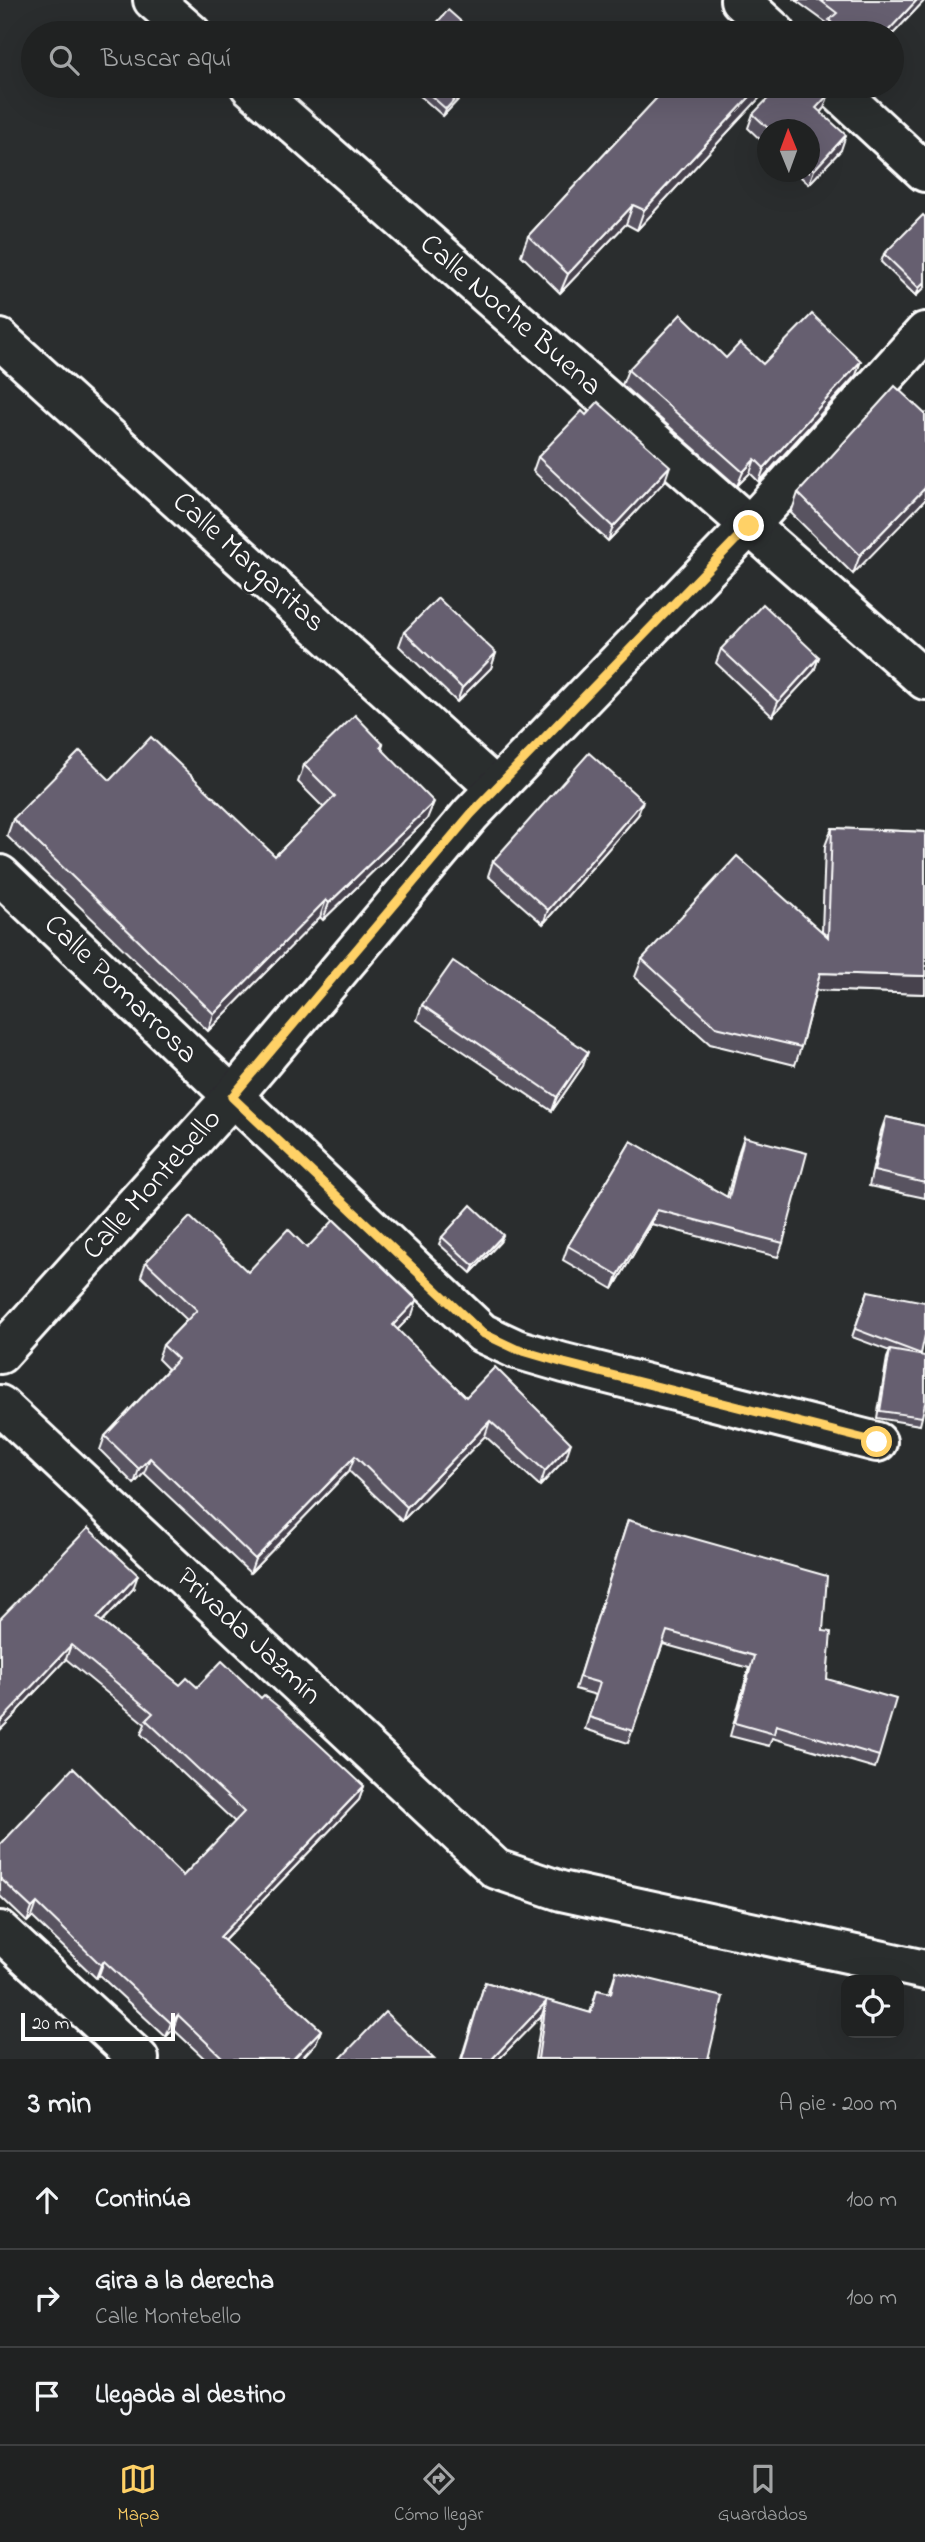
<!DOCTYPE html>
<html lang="es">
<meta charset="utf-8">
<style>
body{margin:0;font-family:"Indie Flower",sans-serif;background:#282a2a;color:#f1f3f6}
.controls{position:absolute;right:21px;bottom:21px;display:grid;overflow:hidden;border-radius:14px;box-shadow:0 7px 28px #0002}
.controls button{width:63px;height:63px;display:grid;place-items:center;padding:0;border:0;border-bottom:2px solid #3d3f40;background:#202222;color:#f1f3f6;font:35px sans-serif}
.compass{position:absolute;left:757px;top:119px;width:63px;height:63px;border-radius:50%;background:#202222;box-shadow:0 7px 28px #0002;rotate:359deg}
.scale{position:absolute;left:21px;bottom:18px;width:154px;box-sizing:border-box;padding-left:7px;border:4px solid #fff;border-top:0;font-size:19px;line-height:24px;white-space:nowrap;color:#fff;-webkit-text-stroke:5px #2a2d2e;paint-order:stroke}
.stop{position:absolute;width:21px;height:21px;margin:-16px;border:5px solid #ffd166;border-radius:50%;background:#fff}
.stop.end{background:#ffd166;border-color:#fff;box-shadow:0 2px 7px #0008}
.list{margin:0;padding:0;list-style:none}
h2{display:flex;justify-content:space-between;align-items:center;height:91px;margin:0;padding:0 28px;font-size:30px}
h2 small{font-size:23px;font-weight:400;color:#a2a4a5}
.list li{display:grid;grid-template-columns:46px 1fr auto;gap:21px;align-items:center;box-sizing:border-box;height:98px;padding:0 28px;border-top:2px solid #3d3f40}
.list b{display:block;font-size:26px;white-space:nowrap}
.list p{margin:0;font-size:23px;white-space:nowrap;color:#a2a4a5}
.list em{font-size:23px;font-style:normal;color:#a2a4a5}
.icon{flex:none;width:38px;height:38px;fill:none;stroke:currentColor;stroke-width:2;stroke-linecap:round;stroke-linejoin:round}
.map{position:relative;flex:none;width:925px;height:2059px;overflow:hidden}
.search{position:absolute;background:#202222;box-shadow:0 7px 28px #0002;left:21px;right:21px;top:21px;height:77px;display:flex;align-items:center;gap:18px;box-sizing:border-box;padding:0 24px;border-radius:38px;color:#a2a4a5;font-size:26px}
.sheet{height:385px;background:#202222}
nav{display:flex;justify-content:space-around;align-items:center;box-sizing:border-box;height:98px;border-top:2px solid #3d3f40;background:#202222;font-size:19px;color:#a2a4a5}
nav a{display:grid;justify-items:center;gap:4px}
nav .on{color:#ffd166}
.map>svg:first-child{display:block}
</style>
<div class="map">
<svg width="925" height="2059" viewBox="0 0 925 2059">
<rect width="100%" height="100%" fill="#2a2d2e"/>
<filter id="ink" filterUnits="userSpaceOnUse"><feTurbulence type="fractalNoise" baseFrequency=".0143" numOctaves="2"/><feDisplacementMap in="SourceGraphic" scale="14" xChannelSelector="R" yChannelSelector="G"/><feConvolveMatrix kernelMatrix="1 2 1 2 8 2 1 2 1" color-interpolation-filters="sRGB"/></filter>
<g filter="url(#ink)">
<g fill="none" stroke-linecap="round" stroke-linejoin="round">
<defs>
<g id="minor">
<polyline points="153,0 191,33"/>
<polyline points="740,0 776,33"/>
<polyline points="250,86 925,680"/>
<polyline points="832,86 925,172"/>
<polyline points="0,339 496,788"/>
<polyline points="0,875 482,1333 516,1349 564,1363 877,1442"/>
<polyline points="0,1354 232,1097 471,814 749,526 925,332"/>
<polyline points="0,1405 496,1869 561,1891 925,1970"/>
<polyline points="0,1931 139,2059"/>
</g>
</defs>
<use href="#minor" stroke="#fff" stroke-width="44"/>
<use href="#minor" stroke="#2a2d2e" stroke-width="38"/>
</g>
<g fill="#585260" stroke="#fff" stroke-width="2">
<polygon points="795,0 925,0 892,35 892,33 825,33 828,24"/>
<polygon points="409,86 471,86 443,116"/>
<polygon points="668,86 767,86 765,92 637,230 626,224 560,293 521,255 528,236"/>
<polygon points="824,108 821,112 841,150 809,184 795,172 809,172 809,130 767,130 767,146 748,128 753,114"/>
<polygon points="884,254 925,287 916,296 881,262"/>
<polygon points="726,358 763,364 856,375 759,482 750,473 737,486 622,385 628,370"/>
<polygon points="925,414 853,574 791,513 798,493"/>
<polygon points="538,457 665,481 608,541 533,471"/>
<polygon points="404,632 496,653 491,668 457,702 399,646"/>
<polygon points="721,649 819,657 814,671 772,716 716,663"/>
<polygon points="383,744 382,749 427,819 323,920 320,917 208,1031 7,836 13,819 110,780 275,856 324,808 298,782 304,765"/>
<polygon points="638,815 543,924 488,876 493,861"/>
<polygon points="832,828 925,832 925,994 816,990 801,1047 795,1065 710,1044 635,977 642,959 822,932 825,846"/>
<polygon points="422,1005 583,1066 552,1111 417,1020"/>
<polygon points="886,1117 925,1126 925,1198 869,1186 881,1131"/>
<polygon points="744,1137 783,1243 778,1257 651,1224 613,1289 563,1260 568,1246 631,1141 727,1197 739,1151"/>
<polygon points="442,1237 500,1242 471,1273 439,1244"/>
<polygon points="307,1248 412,1315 397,1330 466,1397 566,1458 540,1486 485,1436 402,1521 349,1471 250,1573 144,1473 134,1484 100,1450 105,1436 168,1369 158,1359 163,1345 187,1320 141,1276 146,1262 248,1272"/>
<polygon points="868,1291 925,1335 920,1356 922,1417 920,1425 877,1418 887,1358 890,1351 852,1337"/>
<polygon points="628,1520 823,1631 827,1679 879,1756 875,1768 772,1738 769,1746 730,1736 749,1668 663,1644 628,1743 585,1729 596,1695 575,1689"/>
<polygon points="133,1589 102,1622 180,1685 261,1698 364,1786 359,1800 224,1941 321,2030 316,2043 301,2059 205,2059 173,2029 166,2037 99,1975 96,1978 32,1917 27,1922 0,1896 0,1845 183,1876 235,1822 141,1734 145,1724 66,1659 18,1710 16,1714 0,1730 0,1619"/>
<polygon points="616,1971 708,2059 535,2059 542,2015 499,2059 461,2059 485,1982 590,2013 597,1990 609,1993"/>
</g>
<g fill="#47424e" stroke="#fff" stroke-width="2">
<polygon points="917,0 925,0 892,35 892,33 886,33"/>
<polygon points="467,86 471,86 443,116 446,109"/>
<polygon points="760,86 767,86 765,92 637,230 644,210"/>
<polygon points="829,94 824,108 811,122 816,108"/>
<polygon points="846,135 841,150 809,184 814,170"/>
<polygon points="633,205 626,224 560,293 568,274"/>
<polygon points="925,282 925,287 916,296 919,288"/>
<polygon points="861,361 856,375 759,482 764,468"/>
<polygon points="755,459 750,473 737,486 743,472"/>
<polygon points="670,466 665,481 608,541 613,527"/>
<polygon points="925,488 925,500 853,574 860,555"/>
<polygon points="496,653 491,668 457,702 462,688"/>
<polygon points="819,657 814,671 772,716 778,702"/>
<polygon points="643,801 638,815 543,924 548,910"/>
<polygon points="434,802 427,819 323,920 329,903"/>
<polygon points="326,900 320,917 208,1031 214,1014"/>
<polygon points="820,973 925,976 925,994 814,990"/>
<polygon points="588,1052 583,1066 552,1111 557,1097"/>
<polygon points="657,1210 651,1224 613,1289 618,1275"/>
<polygon points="503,1235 500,1242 471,1273 474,1266"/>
<polygon points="417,1300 412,1315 387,1340 393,1325"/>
<polygon points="490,1421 485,1436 402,1521 407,1507"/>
<polygon points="571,1443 566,1458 540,1486 545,1471"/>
<polygon points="355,1456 349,1471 250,1573 255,1559"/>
<polygon points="150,1458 144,1473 134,1484 139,1469"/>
<polygon points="138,1575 133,1589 92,1632 97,1618"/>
<polygon points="71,1645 66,1659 18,1710 16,1714 0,1730 0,1722 20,1699"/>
<polygon points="364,1786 359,1800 215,1950 220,1937"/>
<polygon points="37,1903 32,1917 27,1922 32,1908"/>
<polygon points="104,1961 99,1975 96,1978 101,1965"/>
<polygon points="546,2002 542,2015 499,2059 492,2059"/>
<polygon points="178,2015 173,2029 166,2037 171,2023"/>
<polygon points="321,2030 316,2043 301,2059 293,2059"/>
</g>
<g fill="#665f70" stroke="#fff" stroke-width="2">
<polygon points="820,0 917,0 886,33 829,33 835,26 829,20 837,13"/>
<polygon points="448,10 474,33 428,33"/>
<polygon points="722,28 728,33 717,33"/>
<polygon points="420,86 467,86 446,109"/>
<polygon points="668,86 760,86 644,210 633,205 568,274 528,236"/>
<polygon points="780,86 822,86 829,94 816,108 846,135 814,170 809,166 809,130 770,130 753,114"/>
<polygon points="923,215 925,217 925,282 919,288 884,254"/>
<polygon points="681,314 726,358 740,343 763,364 812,314 861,361 764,468 755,459 743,472 628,370"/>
<polygon points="895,386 925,414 925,488 860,555 798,493"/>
<polygon points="598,402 670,466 613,527 538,457 582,411 586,415"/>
<polygon points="438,598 496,653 462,688 404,632"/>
<polygon points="763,604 819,657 778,702 721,649"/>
<polygon points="355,715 383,744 380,747 434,802 329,903 326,900 214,1014 13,819 80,751 110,780 151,737 275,856 335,796 304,765"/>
<polygon points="589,753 643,801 548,910 493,861"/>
<polygon points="832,828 925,832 925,976 820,973 801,1047 716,1027 642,959 737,856 828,937"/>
<polygon points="453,961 588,1052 557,1097 422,1005"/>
<polygon points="886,1117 925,1126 925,1183 874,1171"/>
<polygon points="744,1137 807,1153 783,1243 657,1210 618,1275 568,1246 631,1141 729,1198"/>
<polygon points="471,1205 503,1235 474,1266 442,1237"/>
<polygon points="190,1217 248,1272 288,1229 307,1248 334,1220 417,1300 393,1325 466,1397 495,1367 571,1443 545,1471 490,1421 407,1507 355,1456 255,1559 150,1458 139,1469 105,1436 178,1359 163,1345 197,1310 146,1262"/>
<polygon points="868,1291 925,1302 925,1335 921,1354 855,1329"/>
<polygon points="890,1350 925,1356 925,1403 922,1417 880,1411"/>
<polygon points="628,1520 827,1576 823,1631 831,1632 827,1679 896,1699 879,1756 776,1725 774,1734 735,1723 754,1656 667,1631 633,1731 589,1717 600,1683 579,1677"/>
<polygon points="88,1528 138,1575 97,1618 180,1685 187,1678 197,1687 222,1661 261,1698 264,1695 280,1708 364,1786 220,1937 321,2030 293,2059 224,2059 178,2015 171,2023 104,1961 101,1965 37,1903 32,1908 0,1878 0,1845 73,1768 183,1876 244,1812 146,1720 153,1713 71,1645 20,1699 21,1700 0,1722 0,1619"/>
<polygon points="616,1971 723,1997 708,2059 538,2059 546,2002 492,2059 462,2059 485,1982 591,2013 597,1990 611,1993"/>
<polygon points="385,2012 434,2059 340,2059"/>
</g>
</g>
<g fill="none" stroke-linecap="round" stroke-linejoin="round" filter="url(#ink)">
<polyline stroke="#ffd166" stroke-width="9" points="749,526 471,814 232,1097 482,1333 516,1349 564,1363 877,1442"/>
</g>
<g text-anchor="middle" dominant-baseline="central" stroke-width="5" stroke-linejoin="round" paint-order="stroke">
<g font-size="30" fill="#fff" stroke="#2a2d2e">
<text transform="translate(510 316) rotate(41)">Calle Noche Buena</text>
<text transform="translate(248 563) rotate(42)">Calle Margaritas</text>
<text transform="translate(120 990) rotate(44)">Calle Pomarrosa</text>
<text transform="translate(153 1185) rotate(-48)">Calle Montebello</text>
<text transform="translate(248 1637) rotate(43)">Privada Jazmín</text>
</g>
</g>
</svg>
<div class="controls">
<button><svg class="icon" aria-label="locate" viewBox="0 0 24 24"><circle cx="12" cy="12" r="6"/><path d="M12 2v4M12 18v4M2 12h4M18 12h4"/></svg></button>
</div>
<svg class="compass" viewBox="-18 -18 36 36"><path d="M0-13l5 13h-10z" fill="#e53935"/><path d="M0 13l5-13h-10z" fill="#a2a4a5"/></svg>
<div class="scale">20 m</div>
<div class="stop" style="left:877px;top:1442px"></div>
<div class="stop end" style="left:749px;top:526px"></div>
<div class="search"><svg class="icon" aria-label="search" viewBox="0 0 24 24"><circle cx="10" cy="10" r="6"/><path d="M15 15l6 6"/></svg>Buscar aquí</div>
</div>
<section class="sheet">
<h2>3 min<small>A pie · 200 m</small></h2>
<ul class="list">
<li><svg class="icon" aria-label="ahead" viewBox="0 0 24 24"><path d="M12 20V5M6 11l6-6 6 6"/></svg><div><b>Continúa</b></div><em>100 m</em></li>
<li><svg class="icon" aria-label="right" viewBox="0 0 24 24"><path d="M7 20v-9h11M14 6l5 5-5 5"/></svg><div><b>Gira a la derecha</b><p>Calle Montebello</p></div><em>100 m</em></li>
<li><svg class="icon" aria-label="arrive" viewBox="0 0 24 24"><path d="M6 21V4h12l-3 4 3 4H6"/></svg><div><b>Llegada al destino</b></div></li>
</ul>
</section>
<nav>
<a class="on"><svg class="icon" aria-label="map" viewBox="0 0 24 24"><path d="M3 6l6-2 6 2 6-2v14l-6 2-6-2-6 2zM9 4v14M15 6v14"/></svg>Mapa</a>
<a><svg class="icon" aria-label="directions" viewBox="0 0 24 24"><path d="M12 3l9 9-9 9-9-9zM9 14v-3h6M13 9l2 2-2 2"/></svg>Cómo llegar</a>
<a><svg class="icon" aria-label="saved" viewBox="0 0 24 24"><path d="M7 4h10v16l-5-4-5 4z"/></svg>Guardados</a>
</nav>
